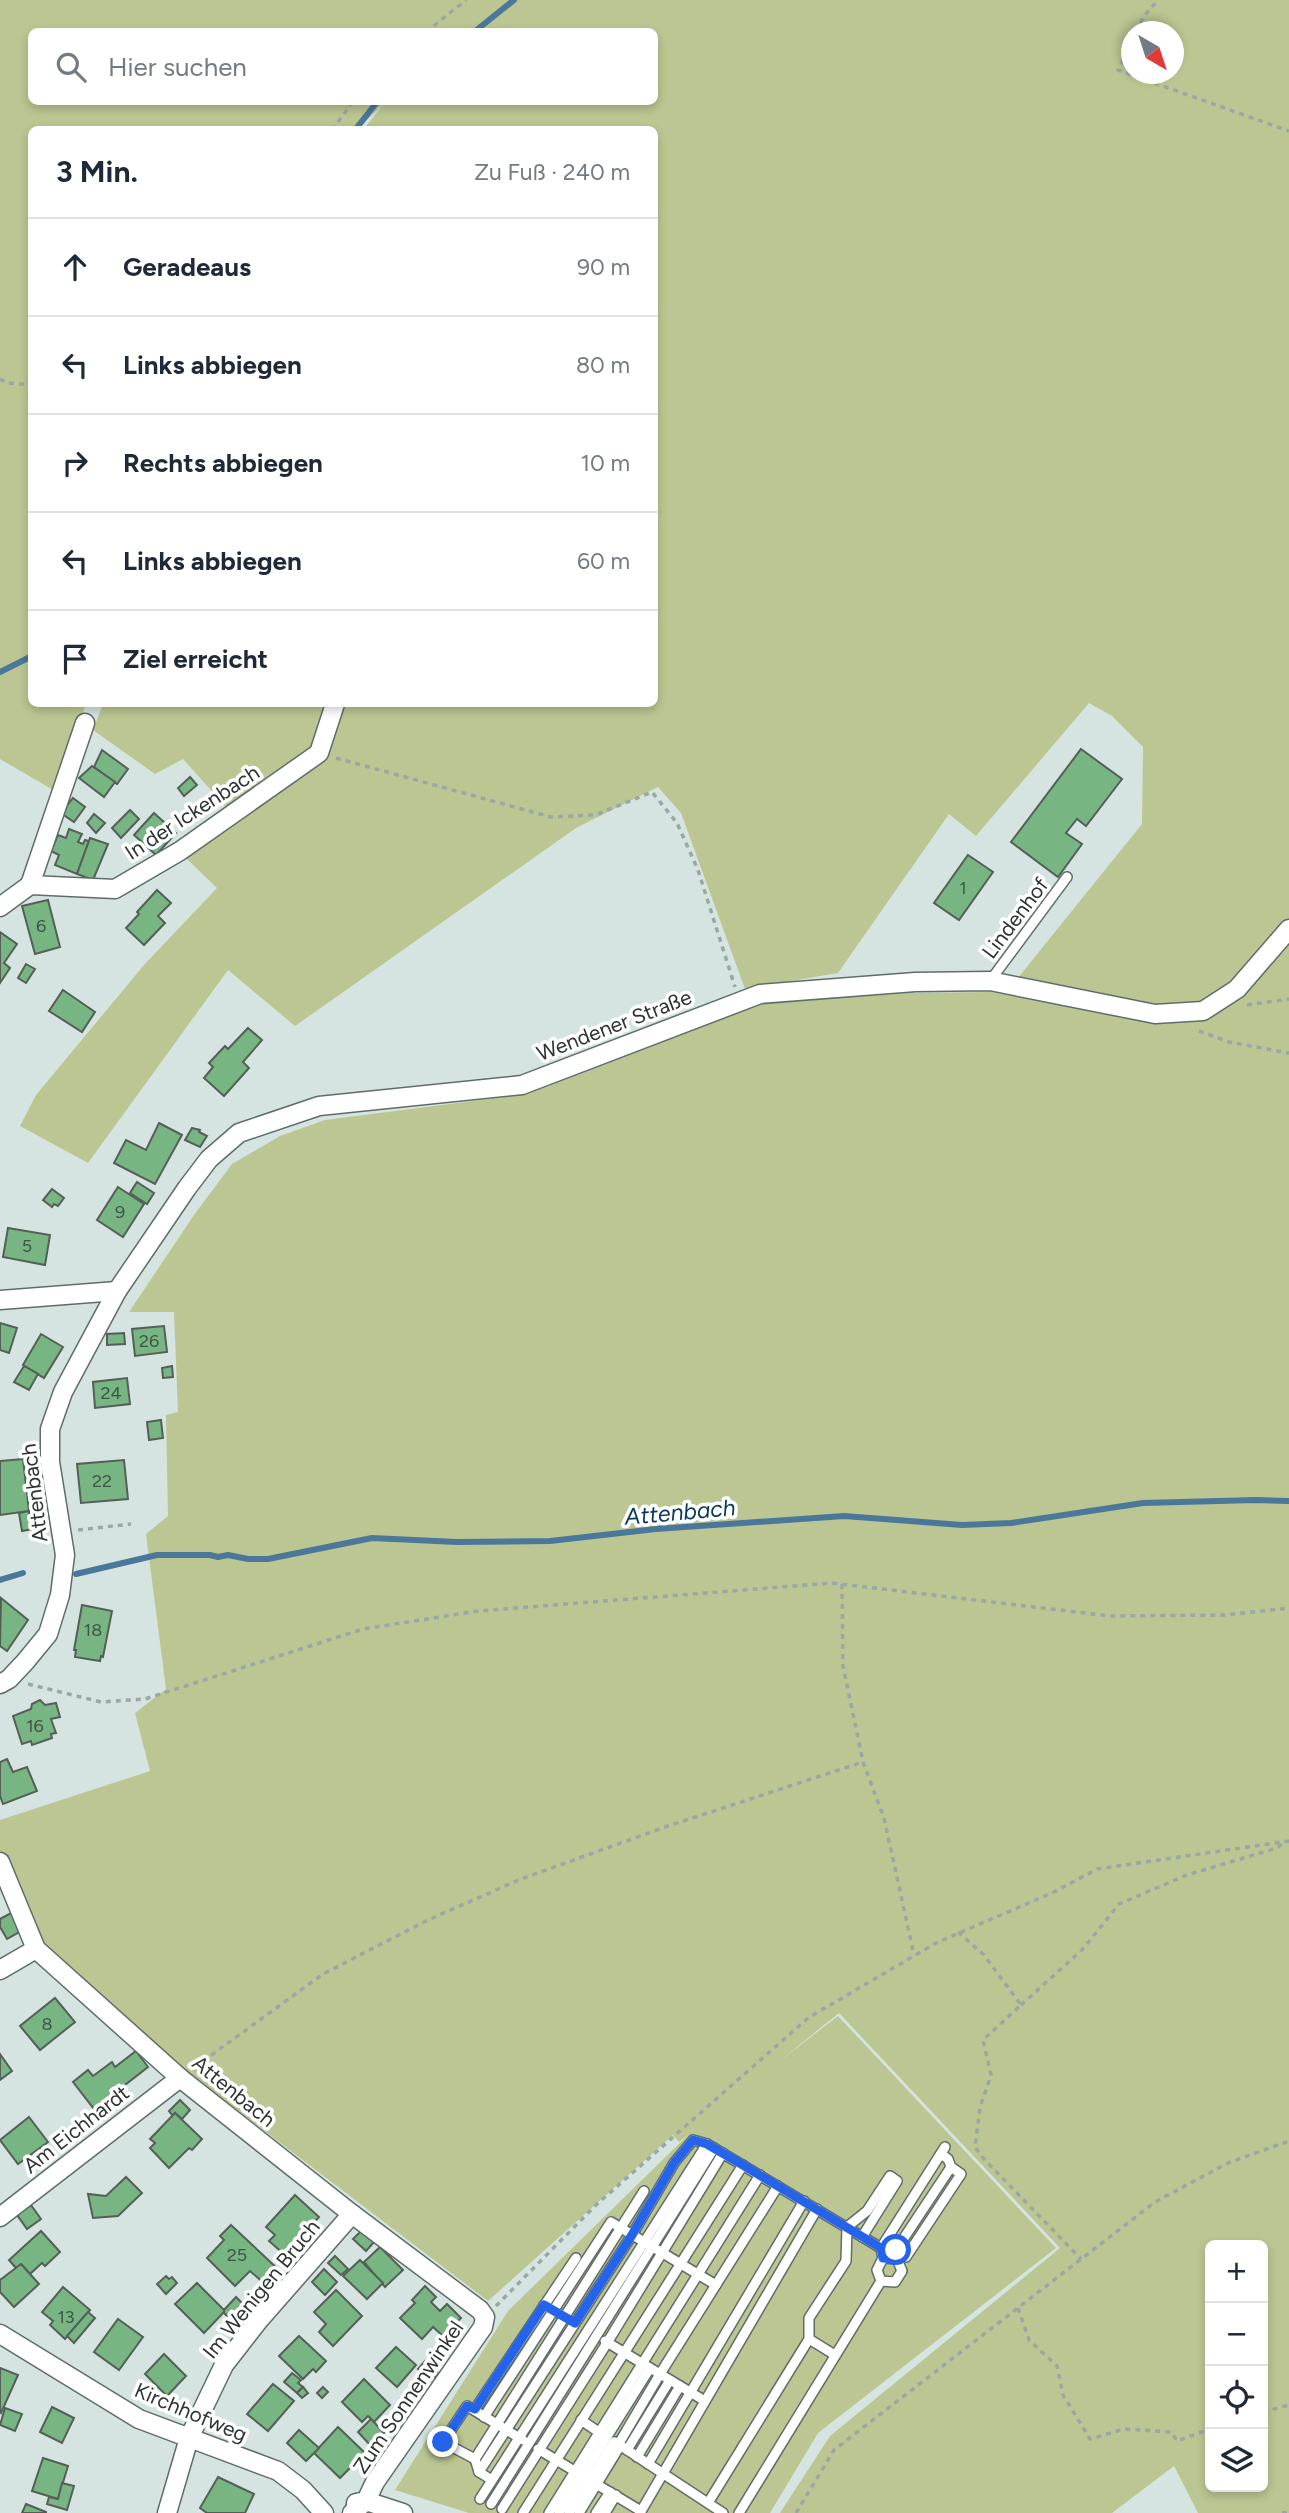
<!DOCTYPE html>
<html lang="de">
<meta charset="utf-8">
<style>
body{margin:0;font-family:Figtree,sans-serif;background:#f2f2f3;color:#1f2937}
.controls{position:absolute;right:21px;bottom:21px;display:grid;overflow:hidden;border-radius:10px;box-shadow:0 4px 10px #0003}
.controls button{width:63px;height:63px;display:grid;place-items:center;padding:0;border:0;border-bottom:2px solid #e0e1e3;background:#fff;color:#1f2937;font:35px sans-serif}
.compass{position:absolute;left:1121px;top:21px;width:63px;height:63px;border-radius:50%;background:#fff;box-shadow:0 4px 10px #0003;rotate:141deg}
.stop{position:absolute;width:21px;height:21px;margin:-16px;border:5px solid #2563eb;border-radius:50%;background:#fff}
.stop.end{background:#2563eb;border-color:#fff;box-shadow:0 2px 7px #0008}
.list{margin:0;padding:0;list-style:none}
h2{display:flex;justify-content:space-between;align-items:center;height:91px;margin:0;padding:0 28px;font-size:30px}
h2 small{font-size:23px;font-weight:400;color:#747a83}
.list li{display:grid;grid-template-columns:46px 1fr auto;gap:21px;align-items:center;box-sizing:border-box;height:98px;padding:0 28px;border-top:2px solid #e0e1e3}
.list b{display:block;font-size:26px;white-space:nowrap}
.list em{font-size:23px;font-style:normal;color:#747a83}
.icon{flex:none;width:38px;height:38px;fill:none;stroke:currentColor;stroke-width:2;stroke-linecap:round;stroke-linejoin:round}
.map{position:relative;flex:none;width:1289px;height:2513px;overflow:hidden}
.search{position:absolute;background:#fff;box-shadow:0 4px 10px #0003;left:28px;top:28px;width:630px;height:77px;display:flex;align-items:center;gap:18px;box-sizing:border-box;padding:0 24px;border-radius:10px;color:#747a83;font-size:26px}
.panel{position:absolute;background:#fff;box-shadow:0 4px 10px #0003;left:28px;top:126px;width:630px;height:581px;border-radius:10px}
.map>svg:first-child{display:block}
</style>
<div class="map">
<svg width="1289" height="2513" viewBox="0 0 1289 2513">
<rect width="100%" height="100%" fill="#d5e4e1"/>
<path fill="#bcc692" fill-rule="evenodd" d="M 0,0 L 1289,0 L 1289,2513 L 1198,2513 L 1174,2466 L 1112,2513 L 780,2513 L 830,2436 L 1060,2248 L 839,2013 L 777,2063 L 838,2016 L 1056,2248 L 818,2433 L 770,2513 L 469,2513 L 395,2490 L 508,2311 L 688,2135 L 679,2142 L 673,2135 L 488,2301 L 183,2069 L 35,1938 L 0,1852 L 0,1820 L 150,1771 L 135,1713 L 166,1689 L 146,1534 L 168,1516 L 166,1415 L 178,1412 L 174,1312 L 129,1312 L 194,1215 L 232,1164 L 280,1136 L 325,1120 L 528,1094 L 761,1004 L 909,993 L 991,992 L 1162,1024 L 1164,1008 L 1017,979 L 1142,824 L 1143,747 L 1112,716 L 1089,703 L 976,836 L 949,814 L 838,973 L 745,989 L 681,813 L 658,787 L 576,828 L 295,1026 L 228,970 L 88,1163 L 20,1126 L 36,1095 L 144,965 L 217,888 L 185,857 L 228,809 L 183,759 L 155,774 L 93,730 L 103,704 L 654,704 L 654,130 L 364,129 L 384,103 L 358,129 L 32,130 L 32,704 L 86,704 L 55,791 L 0,759 ZM 32,32 L 654,32 L 654,102 L 32,102 ZM 1132,32 L 1174,32 L 1174,74 L 1132,74 ZM 1210,2245 L 1263,2245 L 1263,2487 L 1210,2487 Z"/>
<g fill="none" stroke-linecap="round" stroke-linejoin="round">
<g stroke="#4b779a" stroke-width="6">
<polyline points="474,32 514,0"/>
<polyline points="355,130 377,102"/>
<polyline points="0,672 32,656"/>
<polyline points="76,1574 157,1555 210,1555 218,1557 228,1555 248,1559 268,1559 372,1538 457,1542 550,1541 656,1529 844,1516 962,1525 1011,1523 1143,1503 1256,1500 1289,1501"/>
<polyline points="0,1580 23,1573"/>
</g>
</g>
<g fill="#77b683" stroke="#555f57" stroke-width="2">
<polygon points="1081,749 1122,779 1086,826 1077,819 1066,833 1082,844 1058,877 1011,842"/>
<polygon points="102,750 128,769 117,784 94,767"/>
<polygon points="92,766 115,782 104,797 79,778"/>
<polygon points="190,777 197,785 184,796 178,788"/>
<polygon points="73,798 85,807 74,822 61,813"/>
<polygon points="130,810 139,819 121,838 112,828"/>
<polygon points="154,813 176,833 156,855 134,835"/>
<polygon points="94,814 105,823 96,833 87,823"/>
<polygon points="69,829 82,834 78,842 83,844 85,840 89,841 77,874 55,865 59,855 51,851 58,835 66,838"/>
<polygon points="90,838 108,844 93,880 77,874"/>
<polygon points="968,855 993,872 959,920 934,903"/>
<polygon points="157,890 171,903 158,916 165,923 144,945 126,928 139,914 137,912"/>
<polygon points="48,900 60,947 35,954 22,906"/>
<polygon points="0,932 17,944 4,963 10,968 0,983"/>
<polygon points="26,964 35,969 26,983 18,978"/>
<polygon points="63,990 95,1012 82,1032 49,1011"/>
<polygon points="248,1028 262,1040 243,1062 249,1068 224,1096 204,1078 213,1067 209,1063 225,1046 228,1049"/>
<polygon points="159,1123 182,1135 155,1184 114,1163 126,1140 146,1150"/>
<polygon points="192,1128 200,1130 199,1132 207,1136 200,1147 185,1140"/>
<polygon points="137,1182 154,1193 147,1204 130,1193"/>
<polygon points="118,1187 144,1204 123,1237 97,1220"/>
<polygon points="52,1189 64,1198 58,1206 54,1204 52,1207 43,1200"/>
<polygon points="8,1228 50,1235 45,1265 3,1257"/>
<polygon points="0,1323 17,1328 9,1353 0,1350"/>
<polygon points="164,1326 167,1352 135,1356 132,1329"/>
<polygon points="124,1333 125,1344 107,1345 107,1334"/>
<polygon points="41,1334 63,1347 44,1378 23,1365"/>
<polygon points="24,1366 38,1374 29,1390 14,1382"/>
<polygon points="172,1366 173,1377 163,1378 162,1368"/>
<polygon points="127,1378 130,1404 95,1408 93,1382"/>
<polygon points="161,1420 163,1438 149,1440 147,1422"/>
<polygon points="23,1459 29,1511 0,1515 0,1461"/>
<polygon points="124,1460 128,1499 81,1503 77,1464"/>
<polygon points="29,1511 29,1513 36,1512 38,1528 22,1531 19,1513"/>
<polygon points="1,1598 28,1620 7,1651 0,1646"/>
<polygon points="82,1605 112,1611 103,1657 101,1656 100,1661 75,1657 76,1650 74,1650"/>
<polygon points="40,1700 45,1705 56,1703 60,1717 51,1719 56,1733 51,1734 52,1738 32,1745 31,1741 22,1744 13,1716 31,1709 32,1704"/>
<polygon points="7,1759 13,1772 27,1767 37,1791 3,1804 0,1796 0,1762"/>
<polygon points="11,1913 21,1931 7,1939 0,1927 0,1919"/>
<polygon points="55,1998 75,2022 40,2050 20,2026"/>
<polygon points="136,2051 148,2067 94,2109 73,2082 88,2070 93,2076 112,2062 115,2067"/>
<polygon points="0,2054 12,2071 0,2080"/>
<polygon points="180,2100 190,2110 182,2119 175,2113 173,2116 169,2111"/>
<polygon points="175,2113 202,2139 192,2150 189,2148 169,2168 150,2148 155,2143 150,2139"/>
<polygon points="29,2117 48,2142 18,2164 0,2140"/>
<polygon points="126,2177 142,2193 118,2216 93,2218 88,2194 106,2196"/>
<polygon points="295,2195 319,2217 285,2255 269,2241 275,2235 266,2227"/>
<polygon points="31,2205 41,2219 27,2229 17,2215"/>
<polygon points="231,2225 280,2271 266,2285 250,2271 235,2286 207,2258 224,2240 220,2236"/>
<polygon points="41,2231 60,2252 45,2266 42,2263 30,2274 21,2264 16,2268 9,2260"/>
<polygon points="361,2231 374,2242 366,2251 353,2239"/>
<polygon points="380,2247 403,2270 385,2287 364,2262"/>
<polygon points="335,2256 348,2269 341,2275 328,2263"/>
<polygon points="360,2260 383,2283 367,2299 343,2276"/>
<polygon points="21,2264 39,2284 14,2307 0,2292 0,2280"/>
<polygon points="324,2269 337,2282 325,2295 312,2282"/>
<polygon points="166,2276 169,2279 172,2277 177,2283 166,2294 157,2284"/>
<polygon points="197,2283 225,2311 204,2333 175,2304"/>
<polygon points="425,2286 436,2297 431,2302 440,2311 447,2304 461,2318 443,2336 433,2327 422,2339 400,2318 415,2303 412,2300"/>
<polygon points="63,2287 90,2310 65,2339 50,2325 53,2321 42,2312"/>
<polygon points="336,2290 362,2316 333,2346 319,2332 326,2324 314,2312"/>
<polygon points="236,2297 252,2313 239,2327 224,2313 224,2310"/>
<polygon points="88,2312 95,2318 74,2343 67,2336"/>
<polygon points="118,2319 143,2337 119,2370 94,2352"/>
<polygon points="299,2336 326,2361 316,2372 313,2369 303,2379 279,2356"/>
<polygon points="396,2347 416,2365 397,2387 376,2368"/>
<polygon points="164,2354 186,2376 167,2396 145,2374"/>
<polygon points="425,2361 438,2373 431,2381 418,2369"/>
<polygon points="0,2368 18,2375 1,2413 0,2412"/>
<polygon points="292,2373 301,2380 298,2383 303,2387 297,2393 284,2382"/>
<polygon points="364,2379 390,2405 374,2422 368,2416 362,2422 342,2402"/>
<polygon points="273,2384 294,2401 268,2431 247,2414"/>
<polygon points="303,2387 308,2393 302,2398 297,2393"/>
<polygon points="323,2387 328,2392 322,2398 317,2393"/>
<polygon points="52,2407 74,2418 62,2443 40,2432"/>
<polygon points="5,2408 22,2414 15,2431 0,2425"/>
<polygon points="371,2419 384,2433 371,2446 358,2432"/>
<polygon points="338,2427 365,2453 340,2478 314,2453"/>
<polygon points="299,2430 319,2448 306,2461 287,2443"/>
<polygon points="43,2458 68,2466 58,2499 32,2491"/>
<polygon points="218,2477 254,2494 245,2513 207,2513 200,2508"/>
<polygon points="62,2483 74,2486 67,2510 47,2504 49,2497 58,2499"/>
<polygon points="26,2504 46,2512 46,2513 22,2513"/>
</g>
<g fill="none" stroke-linecap="round" stroke-linejoin="round">
<defs>
<g id="service">
<polyline points="990,981 1067,877"/>
<polyline points="941,2154 948,2159 951,2167 961,2174 906,2257 896,2250 951,2167"/>
<polyline points="881,2248 945,2147"/>
<polyline points="881,2281 895,2282 902,2271 897,2259 883,2258"/>
<polyline points="544,2305 560,2314"/>
<polyline points="809,2339 835,2355"/>
<polyline points="605,2341 705,2401"/>
<polyline points="475,2409 576,2258"/>
<polyline points="484,2417 611,2222 716,2285"/>
<polyline points="581,2420 603,2435"/>
<polyline points="615,2442 723,2513"/>
<polyline points="618,2445 660,2374 778,2186"/>
<polyline points="538,2449 641,2511"/>
<polyline points="627,2450 670,2380"/>
<polyline points="637,2457 680,2386"/>
<polyline points="475,2459 443,2442 467,2406 523,2440"/>
<polyline points="648,2464 804,2201"/>
<polyline points="479,2472 632,2235 674,2163 693,2140 707,2144"/>
<polyline points="492,2480 479,2472 475,2459 644,2191"/>
<polyline points="480,2499 707,2144 881,2248 883,2258 877,2270 881,2281 739,2513"/>
<polyline points="708,2503 809,2339 809,2318 846,2261 847,2227 867,2211 890,2176 897,2181 862,2237"/>
<polyline points="491,2504 714,2148"/>
<polyline points="502,2509 607,2343 723,2153"/>
<polyline points="523,2513 743,2165"/>
<polyline points="549,2513 760,2175"/>
<polyline points="559,2513 650,2368"/>
<polyline points="569,2513 614,2442"/>
<polyline points="579,2513 620,2446"/>
<polyline points="596,2513 610,2492"/>
<polyline points="605,2513 616,2495"/>
<polyline points="640,2513 817,2209"/>
</g>
<g id="minor">
<polyline points="30,885 85,723"/>
<polyline points="0,907 30,885 115,889 180,851 319,753 335,704"/>
<polyline points="0,1300 117,1291"/>
<polyline points="0,1684 9,1679 25,1662 48,1634 60,1595 65,1555 50,1462 50,1429 63,1392 117,1291 187,1188 209,1159 239,1133 319,1106 522,1085 760,994 915,982 990,981 1155,1014 1203,1011 1237,989 1289,929"/>
<polyline points="0,1862 36,1949 180,2078 352,2214 480,2310 485,2317 483,2327 375,2482 366,2501 352,2513"/>
<polyline points="0,1970 36,1949"/>
<polyline points="0,2217 180,2078"/>
<polyline points="0,2334 139,2419 278,2471 303,2490 324,2513"/>
<polyline points="356,2503 366,2501 403,2513"/>
<polyline points="167,2513 189,2438 224,2365 259,2320 352,2214"/>
</g>
</defs>
<use href="#service" stroke="#5f6d6a" stroke-width="12"/>
<use href="#minor" stroke="#5f6d6a" stroke-width="21"/>
<g stroke="#9ba7a5" stroke-width="3.5" stroke-dasharray="5 5" stroke-linecap="butt">
<polyline points="426,32 466,0"/>
<polyline points="1136,32 1144,16 1158,0"/>
<polyline points="1132,42 1118,70 1289,131"/>
<polyline points="332,130 353,102"/>
<polyline points="0,379 8,383 32,385"/>
<polyline points="336,758 551,817 595,815 652,792 677,823 698,870 735,987"/>
<polyline points="1247,1005 1289,999"/>
<polyline points="1199,1031 1229,1042 1289,1053"/>
<polyline points="78,1530 131,1524"/>
<polyline points="842,1584 843,1666 863,1762 884,1818 914,1955"/>
<polyline points="28,1684 101,1702 145,1699 363,1629 478,1611 832,1583 1110,1616 1225,1615 1289,1608"/>
<polyline points="958,1932 984,1955 1021,2005 983,2040 991,2075 980,2108 975,2147 983,2158 1081,2259"/>
<polyline points="1021,2005 1083,1949 1119,1904 1187,1875 1277,1848 1283,1843"/>
<polyline points="195,2067 323,1974 428,1920 521,1879 668,1826 863,1762"/>
<polyline points="496,2306 596,2205 808,2018 936,1943 1054,1892 1097,1869 1289,1841"/>
<polyline points="1018,2308 1029,2340 1057,2366 1063,2395 1090,2439 1124,2429 1171,2432 1177,2441 1210,2429"/>
<polyline points="1263,2412 1289,2405"/>
<polyline points="796,2513 834,2450 1155,2202 1228,2163 1289,2141"/>
<polyline points="1282,2513 1289,2512"/>
</g>
<use href="#service" stroke="#fff" stroke-width="9"/>
<use href="#minor" stroke="#fff" stroke-width="18"/>
</g>
<g fill="none" stroke-linecap="round" stroke-linejoin="round">
<polyline stroke="#2563eb" stroke-width="9" points="443,2442 467,2406 475,2409 544,2305 575,2323 632,2235 674,2163 693,2140 707,2144 743,2165 881,2248 883,2258 897,2259 901,2253 896,2250"/>
</g>
<g text-anchor="middle" dominant-baseline="central" stroke-width="7" stroke-linejoin="round" paint-order="stroke">
<g font-size="18" fill="#405447">
<text x="963" y="888">1</text>
<text x="41" y="926">6</text>
<text x="120" y="1212">9</text>
<text x="27" y="1246">5</text>
<text x="149" y="1341">26</text>
<text x="111" y="1393">24</text>
<text x="102" y="1481">22</text>
<text x="93" y="1630">18</text>
<text x="35" y="1726">16</text>
<text x="47" y="2024">8</text>
<text x="237" y="2255">25</text>
<text x="66" y="2317">13</text>
</g>
<g font-size="21" fill="#2e3433" stroke="#fff">
<text transform="translate(192 812) rotate(-33)">In der Ickenbach</text>
<text transform="translate(1015 918) rotate(-53)">Lindenhof</text>
<text transform="translate(614 1025) rotate(-21)">Wendener Straße</text>
<text transform="translate(34 1493) rotate(-97)">Attenbach</text>
<text transform="translate(234 2091) rotate(39)">Attenbach</text>
<text transform="translate(76 2129) rotate(-38)">Am Eichhardt</text>
<text transform="translate(261 2289) rotate(-51)">Im Wenigen Bruch</text>
<text transform="translate(408 2397) rotate(-56)">Zum Sonnenwinkel</text>
<text transform="translate(191 2412) rotate(23)">Kirchhofweg</text>
</g>
<g font-size="23" font-style="italic" fill="#09395b" stroke="#fff">
<text transform="translate(680 1512) rotate(-5)">Attenbach</text>
</g>
</g>
</svg>
<div class="controls">
<button>+</button>
<button>−</button>
<button><svg class="icon" aria-label="locate" viewBox="0 0 24 24"><circle cx="12" cy="12" r="6"/><path d="M12 2v4M12 18v4M2 12h4M18 12h4"/></svg></button>
<button><svg class="icon" aria-label="layers" viewBox="0 0 24 24"><path d="M12 4l9 5-9 5-9-5zM3 14l9 5 9-5"/></svg></button>
</div>
<svg class="compass" viewBox="-18 -18 36 36"><path d="M0-13l5 13h-10z" fill="#e53935"/><path d="M0 13l5-13h-10z" fill="#747a83"/></svg>
<div class="stop" style="left:896px;top:2250px"></div>
<div class="stop end" style="left:443px;top:2442px"></div>
<div class="search"><svg class="icon" aria-label="search" viewBox="0 0 24 24"><circle cx="10" cy="10" r="6"/><path d="M15 15l6 6"/></svg>Hier suchen</div>
<section class="panel">
<h2>3 Min.<small>Zu Fuß · 240 m</small></h2>
<ul class="list">
<li><svg class="icon" aria-label="ahead" viewBox="0 0 24 24"><path d="M12 20V5M6 11l6-6 6 6"/></svg><div><b>Geradeaus</b></div><em>90 m</em></li>
<li><svg class="icon" aria-label="left" viewBox="0 0 24 24"><path d="M17 20v-9H6M10 6l-5 5 5 5"/></svg><div><b>Links abbiegen</b></div><em>80 m</em></li>
<li><svg class="icon" aria-label="right" viewBox="0 0 24 24"><path d="M7 20v-9h11M14 6l5 5-5 5"/></svg><div><b>Rechts abbiegen</b></div><em>10 m</em></li>
<li><svg class="icon" aria-label="left" viewBox="0 0 24 24"><path d="M17 20v-9H6M10 6l-5 5 5 5"/></svg><div><b>Links abbiegen</b></div><em>60 m</em></li>
<li><svg class="icon" aria-label="arrive" viewBox="0 0 24 24"><path d="M6 21V4h12l-3 4 3 4H6"/></svg><div><b>Ziel erreicht</b></div></li>
</ul>
</section>
</div>
